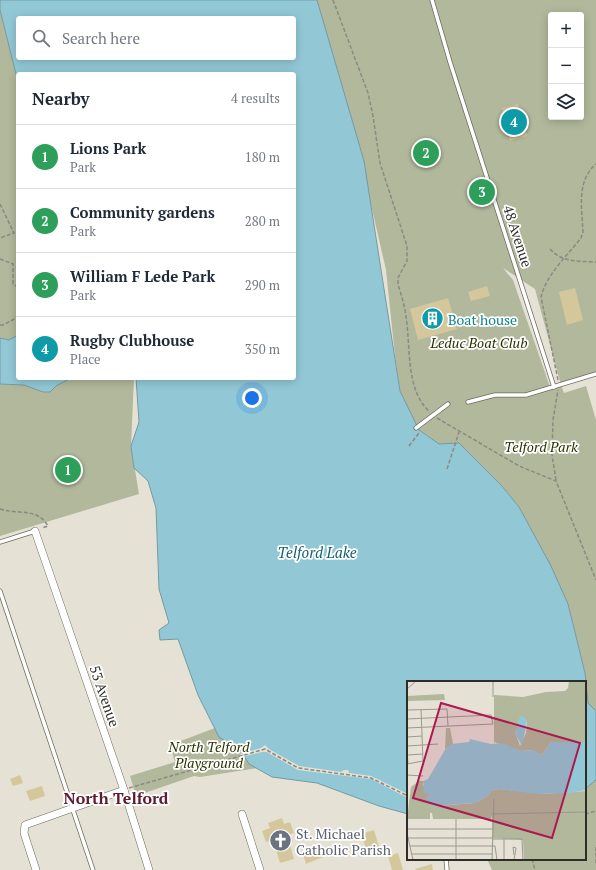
<!DOCTYPE html>
<meta charset="utf-8">
<style>
body{margin:0;font-family:"PT Serif",serif;background:#f2f2f3;color:#1f2937}
.controls{position:absolute;right:12px;top:12px;display:grid;overflow:hidden;border-radius:4px;box-shadow:0 2px 10px #0003}
.controls button{width:36px;height:36px;display:grid;place-items:center;padding:0;border:0;border-bottom:1px solid #e0e1e3;background:#fff;color:#1f2937;font:20px sans-serif}
.you{position:absolute;left:252px;top:398px;width:14px;height:14px;margin:-10px;border:3px solid #fff;border-radius:50%;background:#1a73e8;box-shadow:0 0 0 6px #1a73e833}
.badge{display:grid;place-items:center;width:26px;height:26px;border-radius:50%;background:#ab194f;color:#fff;font-size:13px;font-weight:700}
.pin{position:absolute;translate:-50% -50%;border:2px solid #fff;box-shadow:0 1px 4px #0006}
.list{margin:0;padding:0;list-style:none}
h2{display:flex;justify-content:space-between;align-items:center;height:52px;margin:0;padding:0 16px;font-size:17px}
h2 small{font-size:13px;font-weight:400;color:#747a83}
.list li{display:grid;grid-template-columns:26px 1fr auto;gap:12px;align-items:center;box-sizing:border-box;height:64px;padding:0 16px;border-top:1px solid #e0e1e3}
.list b{display:block;font-size:15px;white-space:nowrap}
.list p{margin:0;font-size:13px;white-space:nowrap;color:#747a83}
.list em{font-size:13px;font-style:normal;color:#747a83}
.icon{flex:none;width:22px;height:22px;fill:none;stroke:currentColor;stroke-width:2;stroke-linecap:round;stroke-linejoin:round}
.map{position:relative;flex:none;width:596px;height:870px;overflow:hidden}
.search{position:absolute;background:#fff;box-shadow:0 2px 10px #0003;left:16px;top:16px;width:280px;height:44px;display:flex;align-items:center;gap:10px;box-sizing:border-box;padding:0 14px;border-radius:4px;color:#747a83;font-size:15px}
.panel{position:absolute;background:#fff;box-shadow:0 2px 10px #0003;left:16px;top:72px;width:280px;height:308px;border-radius:4px}
.map>svg:first-child{display:block}
</style>
<div class="map">
<svg width="596" height="870" viewBox="0 0 596 870">
<rect width="100%" height="100%" fill="#e6e1d5"/>
<g fill="#b1b89b" fill-rule="evenodd">
<path d="M 312,0 L 596,0 L 596,376 L 561,385 L 564,393 L 586,386 L 596,420 L 596,711 L 588,703 L 585,673 L 568,604 L 519,507 L 501,485 L 459,443 L 439,444 L 419,430 L 400,391 L 395,356 L 386,270 L 351,117 ZM 551,15 L 581,15 L 581,117 L 551,117 ZM 503,268 L 535,289 L 561,385 L 550,387 L 513,280 Z"/>
<polygon points="0,10 18,82 18,335 9,340 0,338"/>
<polygon points="71,378 134,378 131,446 139,494 0,536 0,384 24,385 43,392"/>
<polygon points="215,728 257,768 200,777 194,776 136,796 130,776 175,762 170,745"/>
<polygon points="596,780 596,870 492,870 487,859 585,859 585,789"/>
</g>
<g fill="#92c8d6" stroke="#749aa2" fill-rule="evenodd">
<path d="M 0,0 L 317,0 L 364,161 L 400,391 L 419,430 L 439,444 L 459,443 L 501,485 L 519,507 L 551,566 L 568,604 L 585,673 L 588,703 L 596,711 L 596,780 L 585,789 L 585,682 L 408,682 L 408,814 L 379,806 L 317,783 L 272,777 L 249,764 L 241,751 L 219,737 L 198,695 L 178,639 L 160,640 L 159,630 L 169,623 L 159,589 L 156,508 L 148,481 L 134,468 L 131,446 L 139,422 L 136,378 L 294,378 L 294,74 L 18,74 L 18,82 L 0,10 ZM 18,18 L 294,18 L 294,58 L 18,58 Z"/>
<polygon points="18,335 18,378 71,378 56,386 50,392 43,392 24,385 0,384 0,338 9,340"/>
</g>
<polygon fill="#e6e1d5" points="265,745 269,749 299,766 341,772 344,770 348,770 349,773 371,776 408,794 408,798 371,779 298,770 267,752 262,752 242,757 240,754 261,748"/>
<g fill="#d5c79c">
<polygon points="518,104 527,136 510,141 502,108"/>
<polygon points="487,286 490,296 471,301 468,292"/>
<polygon points="575,288 583,320 567,325 559,292"/>
<polygon points="448,298 457,329 418,340 410,309"/>
<polygon points="20,775 23,783 13,786 10,779"/>
<polygon points="42,786 45,796 30,801 26,791"/>
<polygon points="282,818 284,824 290,822 294,833 287,835 294,859 280,863 273,840 266,842 262,831 270,828 268,823"/>
<polygon points="374,830 379,847 367,851 361,834"/>
<polygon points="321,848 323,857 306,864 303,854"/>
<polygon points="398,853 403,870 392,870 388,856"/>
<polygon points="432,864 433,870 416,870 415,869"/>
</g>
<g fill="none" stroke-linecap="round" stroke-linejoin="round">
<defs>
<g id="service">
<polyline points="432,0 450,62 554,387"/>
<polyline points="468,402 495,395 526,395 596,374"/>
<polyline points="416,428 448,404"/>
<polyline points="0,542 35,531"/>
<polyline points="0,591 93,870"/>
<polyline points="446,859 447,870"/>
</g>
<g id="minor">
<polyline points="35,531 124,790 149,870"/>
<polyline points="242,814 260,870"/>
<polyline points="36,870 24,833 25,825 124,790"/>
</g>
</defs>
<use href="#service" stroke="#6e6a5f" stroke-width="5"/>
<use href="#minor" stroke="#6e6a5f" stroke-width="8"/>
<g stroke="#8c8981" stroke-width="1.5" stroke-dasharray="4 2" stroke-linecap="butt">
<path d="M 333,0 L 368,93 L 373,116 L 380,163 L 407,246 L 407,261 L 398,278 L 398,284 C 401,295 405,306 406,317 C 411,347 405,390 430,412"/>
<polyline points="0,204 14,233 0,238"/>
<path d="M 550,249 C 562,263 580,261 596,262"/>
<polyline points="0,259 13,264 13,284 18,287"/>
<polyline points="0,325 3,325 18,317"/>
<path d="M 558,380 L 541,297 C 546,275 567,256 581,238 L 583,232 C 582,209 576,181 596,164"/>
<polyline points="437,418 519,466 556,481 596,580"/>
<polyline points="409,446 419,433"/>
<polyline points="447,469 459,432"/>
<polyline points="556,480 552,455 553,420 558,390"/>
<path d="M 0,509 C 18,515 37,507 48,526 L 42,528"/>
<polyline points="129,788 265,749 298,768 371,778 408,796"/>
<polyline points="585,814 596,811"/>
<polyline points="596,847 596,863"/>
<polyline points="532,859 535,870"/>
</g>
<use href="#service" stroke="#fff" stroke-width="3.5"/>
<use href="#minor" stroke="#fff" stroke-width="7"/>
</g>
<defs>
<symbol id="building-disc" viewBox="-11 -11 22 22"><circle r="9.5" fill="#0f9aa8" stroke="#fff"/><path d="M-4-6H4V6H1V3H-1V6H-4ZM-2.5-4.3h1.7v1.8h-1.7ZM.8-4.3h1.7v1.8H.8ZM-2.5-1h1.7V.8h-1.7ZM.8-1h1.7V.8H.8Z" fill="#fff"/></symbol>
<symbol id="church-disc" viewBox="-11 -11 22 22"><circle r="9.5" fill="#6b7280" stroke="#fff"/><path d="M-1.2-6h2.4v3.5h3.3v2.4h-3.3V6h-2.4V-.1h-3.3v-2.4h3.3Z" fill="#fff"/></symbol>
</defs>
<g fill-rule="evenodd">
<use href="#building-disc" x="420" y="306" width="25" height="25"/>
<use href="#church-disc" x="268" y="828" width="25" height="25"/>
</g>
<g text-anchor="middle" dominant-baseline="central" stroke-width="3.5" stroke-linejoin="round" paint-order="stroke">
<g font-size="14" fill="#2e2d28" stroke="#fff">
<text transform="translate(518 236) rotate(72)">48 Avenue</text>
<text transform="translate(105 696) rotate(71)">53 Avenue</text>
</g>
<g font-size="14" fill="#0d838f" stroke="#fff" text-anchor="start">
<text x="448" y="319">Boat house</text>
</g>
<g font-size="14" font-style="italic" fill="#2b3200" stroke="#fff">
<text x="479" y="342">Leduc Boat Club</text>
<text x="541" y="446">Telford Park</text>
<text x="209" y="746">North Telford<tspan x="209" dy="16">Playground</tspan></text>
</g>
<g font-size="14" fill="#5b616d" stroke="#fff" text-anchor="start">
<text x="296" y="833">St. Michael<tspan x="296" dy="16">Catholic Parish</tspan></text>
</g>
<g font-size="15" font-style="italic" fill="#185e6e" stroke="#fff">
<text x="317" y="552">Telford Lake</text>
</g>
<g font-size="16" font-weight="bold" fill="#5f1b2f" stroke="#fff">
<text x="116" y="798">North Telford</text>
</g>
</g>
<g transform="translate(407 681)">
<rect width="179" height="179" fill="#e6e1d5"/>
<path d="M 162,0 L 179,0 L 179,61 L 144,61 L 135,74 L 125,69 L 114,70 L 87,61 L 87,14 L 116,16 L 139,11 L 158,10 L 161,7 ZM 117,37 L 120,40 L 119,52 L 113,65 L 108,51 ZM 37,13 L 38,19 L 0,20 L 0,15 ZM 39,47 L 43,47 L 46,63 L 38,68 ZM 12,100 L 17,100 L 16,104 L 23,113 L 21,116 L 31,125 L 68,122 L 81,115 L 85,109 L 92,108 L 138,113 L 179,110 L 179,179 L 117,179 L 116,159 L 85,157 L 85,134 L 84,138 L 26,138 L 25,132 L 23,132 L 23,138 L 0,138 L 4,106 Z" fill="#b1b89b" fill-rule="evenodd"/>
<path d="M 113,35 L 119,37 L 120,40 L 115,65 L 108,52 ZM 63,58 L 84,63 L 95,62 L 114,70 L 127,69 L 135,74 L 144,61 L 179,61 L 179,109 L 163,112 L 130,113 L 92,108 L 85,109 L 81,115 L 68,122 L 25,125 L 19,118 L 22,113 L 16,111 L 17,100 L 21,98 L 39,67 L 45,63 L 62,61 Z" fill="#92c8d6"/>
<path fill="none" stroke="#9c9990" stroke-width="1" d="M 86,0 L 86,16M 0,8 L 9,0M 0,29 L 40,28 L 41,45M 0,38 L 84,34 L 86,43 L 0,47M 0,56 L 15,55M 0,65 L 31,63M 0,70 L 1,83M 0,74 L 16,73M 0,83 L 16,80 L 14,28M 0,94 L 16,95M 85,133 L 179,131M 0,148 L 85,148M 0,152 L 6,179M 1,157 L 85,157M 85,158 L 115,158 L 116,179M 97,158 L 97,179M 3,165 L 88,165 L 90,179M 5,173 L 85,173M 49,179 L 49,138M 85,179 L 87,118M 107,179 L 109,167 L 106,166 L 107,174"/>
<path fill="#ab194f" fill-opacity="0.15" stroke="#ab194f" stroke-width="2" d="M 34,22 L 173,62 L 145,157 L 6,117 Z"/>
<rect width="179" height="179" fill="none" stroke="#2e2d28" stroke-width="2"/>
</g>
</svg>
<div class="controls">
<button>+</button>
<button>−</button>
<button><svg class="icon" aria-label="layers" viewBox="0 0 24 24"><path d="M12 4l9 5-9 5-9-5zM3 14l9 5 9-5"/></svg></button>
</div>
<div class="you"></div>
<div class="pin badge" style="left:68px;top:470px;background:#2e9e5b">1</div>
<div class="pin badge" style="left:426px;top:153px;background:#2e9e5b">2</div>
<div class="pin badge" style="left:482px;top:192px;background:#2e9e5b">3</div>
<div class="pin badge" style="left:514px;top:122px;background:#0f9aa8">4</div>
<div class="search"><svg class="icon" aria-label="search" viewBox="0 0 24 24"><circle cx="10" cy="10" r="6"/><path d="M15 15l6 6"/></svg>Search here</div>
<section class="panel">
<h2>Nearby<small>4 results</small></h2>
<ul class="list">
<li><span class="badge" style="background:#2e9e5b">1</span><div><b>Lions Park</b><p>Park</p></div><em>180 m</em></li>
<li><span class="badge" style="background:#2e9e5b">2</span><div><b>Community gardens</b><p>Park</p></div><em>280 m</em></li>
<li><span class="badge" style="background:#2e9e5b">3</span><div><b>William F Lede Park</b><p>Park</p></div><em>290 m</em></li>
<li><span class="badge" style="background:#0f9aa8">4</span><div><b>Rugby Clubhouse</b><p>Place</p></div><em>350 m</em></li>
</ul>
</section>
</div>
